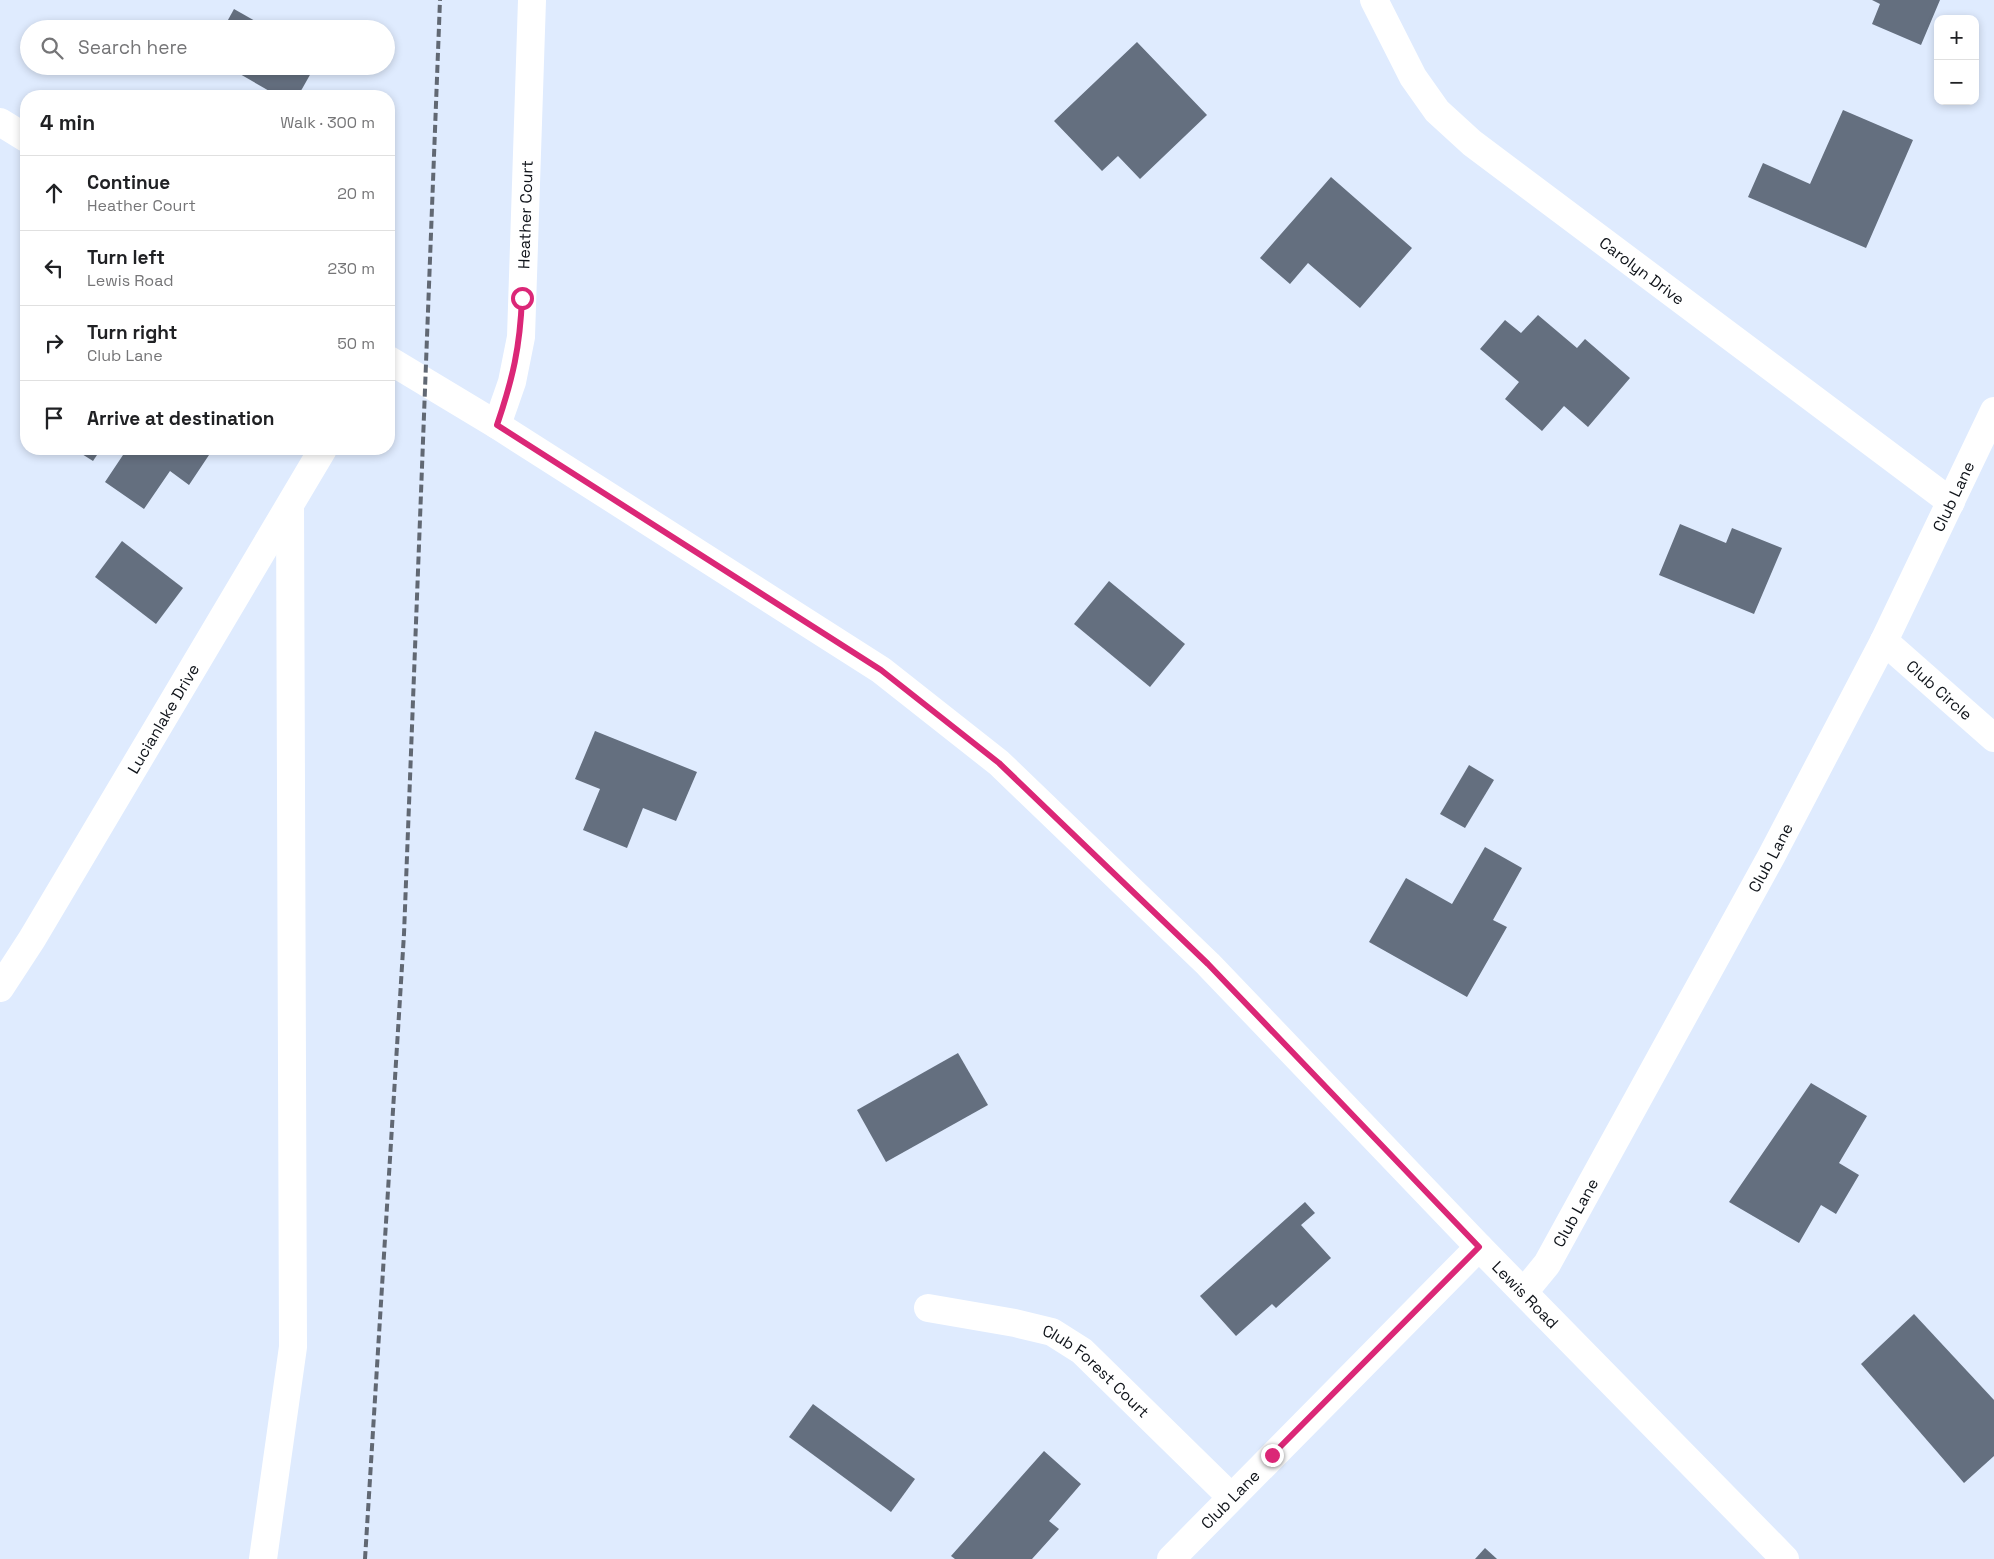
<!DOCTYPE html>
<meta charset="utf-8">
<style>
body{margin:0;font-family:"Space Grotesk",sans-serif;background:#f6f6f6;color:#202124}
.controls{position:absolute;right:15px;top:15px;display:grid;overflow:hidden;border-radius:10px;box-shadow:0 2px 8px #0003}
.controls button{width:45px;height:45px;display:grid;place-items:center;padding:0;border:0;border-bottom:1px solid #e0e0e0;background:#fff;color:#202124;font:25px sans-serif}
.stop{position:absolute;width:15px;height:15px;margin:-11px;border:4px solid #db2777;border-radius:50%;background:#fff}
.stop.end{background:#db2777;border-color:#fff;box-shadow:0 1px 5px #0008}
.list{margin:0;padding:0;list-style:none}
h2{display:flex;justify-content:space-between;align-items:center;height:65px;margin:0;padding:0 20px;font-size:21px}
h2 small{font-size:16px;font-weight:400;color:#757577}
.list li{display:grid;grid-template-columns:32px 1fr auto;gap:15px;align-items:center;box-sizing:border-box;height:75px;padding:0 20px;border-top:1px solid #e0e0e0}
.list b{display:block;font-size:19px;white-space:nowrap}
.list p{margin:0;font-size:16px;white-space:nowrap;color:#757577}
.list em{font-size:16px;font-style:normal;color:#757577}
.icon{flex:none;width:28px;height:28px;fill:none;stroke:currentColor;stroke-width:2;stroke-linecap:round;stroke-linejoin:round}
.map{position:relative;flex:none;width:1994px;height:1559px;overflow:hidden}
.search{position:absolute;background:#fff;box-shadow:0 2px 8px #0003;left:20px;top:20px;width:375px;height:55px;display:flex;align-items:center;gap:12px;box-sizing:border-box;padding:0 18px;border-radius:28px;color:#757577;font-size:19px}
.panel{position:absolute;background:#fff;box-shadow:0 2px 8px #0003;left:20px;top:90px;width:375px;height:365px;border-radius:20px}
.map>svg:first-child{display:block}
</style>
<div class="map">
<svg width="1994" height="1559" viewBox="0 0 1994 1559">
<rect width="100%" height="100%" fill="#dfebfe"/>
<g fill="#646f7f">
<polygon points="1872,0 1940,0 1921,45 1872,24 1880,4"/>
<polygon points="234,9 269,29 223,29"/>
<polygon points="1137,42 1207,115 1140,179 1118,156 1102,171 1054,121"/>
<polygon points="226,66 315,66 298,96 278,96"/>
<polygon points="1843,110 1913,140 1866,248 1748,197 1763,163 1810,184"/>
<polygon points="1331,177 1412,248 1360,308 1308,263 1290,284 1260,258"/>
<polygon points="1538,315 1577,348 1585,339 1630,378 1588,427 1564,406 1542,431 1505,399 1519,382 1480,349 1505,320 1521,333"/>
<polygon points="74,449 101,449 93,461"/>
<polygon points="127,449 213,449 189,485 170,471 144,509 105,482"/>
<polygon points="1680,524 1726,543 1732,528 1782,548 1754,614 1659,575"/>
<polygon points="122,541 183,588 156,624 95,577"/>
<polygon points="1109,581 1185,644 1150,687 1074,624"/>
<polygon points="595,731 697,772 676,821 643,808 627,848 583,830 600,789 575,779"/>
<polygon points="1469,765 1494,780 1465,828 1440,814"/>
<polygon points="1485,847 1522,868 1493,920 1507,927 1467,997 1369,942 1406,878 1452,904"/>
<polygon points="958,1053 988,1105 886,1162 857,1110"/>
<polygon points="1811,1083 1867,1116 1839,1163 1859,1175 1836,1214 1821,1205 1799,1243 1729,1202"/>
<polygon points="1305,1202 1315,1213 1301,1225 1331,1258 1276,1308 1272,1304 1236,1336 1200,1296"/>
<polygon points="1914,1314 1994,1400 1994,1456 1964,1483 1861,1364"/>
<polygon points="813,1404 915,1479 891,1512 789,1437"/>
<polygon points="1044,1451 1081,1484 1049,1521 1059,1529 1032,1559 955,1559 951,1556"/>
<polygon points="1485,1548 1497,1559 1475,1559"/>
</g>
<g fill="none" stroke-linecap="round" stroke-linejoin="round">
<g stroke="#fff" stroke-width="28">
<path id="s1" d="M 1374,0 L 1413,77 L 1437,111 L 1472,143 L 1951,502"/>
<path id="s2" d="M 497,425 L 512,382 L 521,337 L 532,0"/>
<path id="s3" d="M 1884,641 L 1994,738"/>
<path id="s4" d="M 0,988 L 32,939 L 323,449"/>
<path id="s5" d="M 1524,1292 L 1547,1264 L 1772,855 L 1884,641 L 1994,411"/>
<path id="s6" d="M 928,1308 L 1015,1323 L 1052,1332 L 1082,1351 L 1231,1497"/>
<polyline points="263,1559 293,1347 290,506"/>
<path id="s7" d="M 1171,1559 L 1479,1247"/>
</g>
<g stroke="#fff" stroke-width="28">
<polyline points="0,122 26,138"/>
<path id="s8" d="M 389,360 L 497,425 L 881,670 L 999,763 L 1208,964 L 1479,1247 L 1785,1559"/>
</g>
<polyline stroke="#616873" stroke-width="4" stroke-dasharray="8 4" stroke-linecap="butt" points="365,1559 404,934 440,0"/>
</g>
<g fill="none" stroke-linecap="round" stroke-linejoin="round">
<path stroke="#db2777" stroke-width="6" d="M 522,298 C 520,347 513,378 497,425 L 881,670 L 999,763 L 1208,964 L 1479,1247 L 1272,1455"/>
</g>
<g text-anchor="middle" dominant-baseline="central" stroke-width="4" stroke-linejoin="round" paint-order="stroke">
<g font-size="16" fill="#0f1319" stroke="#dfebfe">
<text stroke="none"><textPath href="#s2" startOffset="214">Heather Court</textPath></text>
<text stroke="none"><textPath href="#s1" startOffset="388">Carolyn Drive</textPath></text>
<text stroke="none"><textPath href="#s5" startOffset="905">Club Lane</textPath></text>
<text stroke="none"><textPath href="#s3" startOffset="74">Club Circle</textPath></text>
<text stroke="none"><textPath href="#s4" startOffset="315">Lucianlake Drive</textPath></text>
<text stroke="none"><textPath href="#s5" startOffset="500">Club Lane</textPath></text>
<text stroke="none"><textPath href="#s5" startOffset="95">Club Lane</textPath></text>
<text stroke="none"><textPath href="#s8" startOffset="1480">Lewis Road</textPath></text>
<text stroke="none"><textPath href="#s6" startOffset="185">Club Forest Court</textPath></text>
<text stroke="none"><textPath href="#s7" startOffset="84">Club Lane</textPath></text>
</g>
</g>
</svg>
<div class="controls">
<button>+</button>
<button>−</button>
</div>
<div class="stop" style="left:522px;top:298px"></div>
<div class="stop end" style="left:1272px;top:1455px"></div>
<div class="search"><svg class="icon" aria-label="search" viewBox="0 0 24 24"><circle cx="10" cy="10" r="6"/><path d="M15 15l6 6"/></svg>Search here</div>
<section class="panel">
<h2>4 min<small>Walk · 300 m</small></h2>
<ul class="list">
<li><svg class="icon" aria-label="ahead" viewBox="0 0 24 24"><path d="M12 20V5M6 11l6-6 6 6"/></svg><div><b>Continue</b><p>Heather Court</p></div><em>20 m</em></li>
<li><svg class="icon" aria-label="left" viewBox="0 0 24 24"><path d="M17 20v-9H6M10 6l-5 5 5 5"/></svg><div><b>Turn left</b><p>Lewis Road</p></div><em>230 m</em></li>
<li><svg class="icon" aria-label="right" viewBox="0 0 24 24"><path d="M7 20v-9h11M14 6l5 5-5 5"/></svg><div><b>Turn right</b><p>Club Lane</p></div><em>50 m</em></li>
<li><svg class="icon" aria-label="arrive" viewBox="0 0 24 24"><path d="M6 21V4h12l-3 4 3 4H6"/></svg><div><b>Arrive at destination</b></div></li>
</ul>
</section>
</div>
